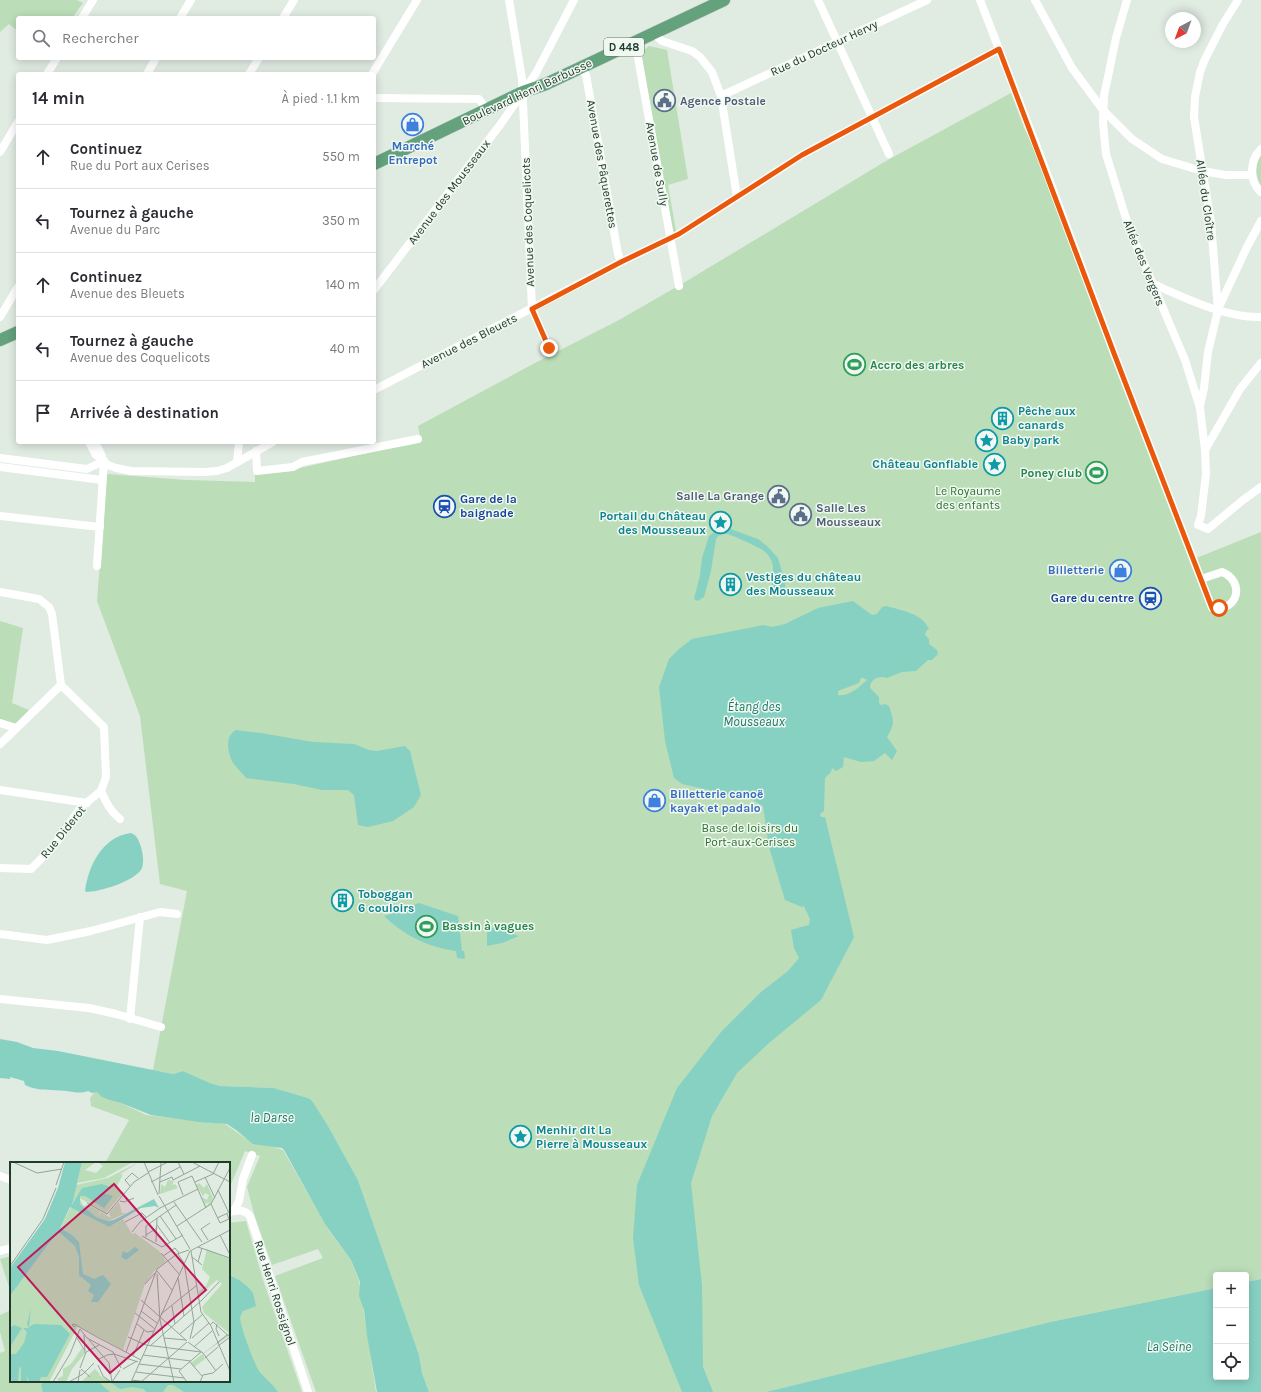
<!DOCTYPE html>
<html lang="fr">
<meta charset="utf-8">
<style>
body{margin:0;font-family:Karla,sans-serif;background:#f7f7f7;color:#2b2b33}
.controls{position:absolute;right:12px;bottom:12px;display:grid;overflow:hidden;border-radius:4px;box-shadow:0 2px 10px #0003}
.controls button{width:36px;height:36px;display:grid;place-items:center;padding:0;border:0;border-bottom:1px solid #e1e1e2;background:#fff;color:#2b2b33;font:20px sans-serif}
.compass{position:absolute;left:1165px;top:12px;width:36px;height:36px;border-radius:50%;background:#fff;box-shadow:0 2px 10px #0003;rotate:221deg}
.stop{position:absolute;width:12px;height:12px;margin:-9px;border:3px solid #ea580c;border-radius:50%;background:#fff}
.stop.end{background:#ea580c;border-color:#fff;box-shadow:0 1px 4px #0008}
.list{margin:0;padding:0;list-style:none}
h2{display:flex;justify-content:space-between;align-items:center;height:52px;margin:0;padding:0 16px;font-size:17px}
h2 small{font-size:13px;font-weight:400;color:#7c7c81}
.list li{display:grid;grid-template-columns:26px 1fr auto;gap:12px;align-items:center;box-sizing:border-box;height:64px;padding:0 16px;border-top:1px solid #e1e1e2}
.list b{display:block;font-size:15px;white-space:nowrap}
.list p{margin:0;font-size:13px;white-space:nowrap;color:#7c7c81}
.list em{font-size:13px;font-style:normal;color:#7c7c81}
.icon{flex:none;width:22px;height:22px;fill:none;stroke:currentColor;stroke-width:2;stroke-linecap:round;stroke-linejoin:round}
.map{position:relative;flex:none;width:1261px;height:1392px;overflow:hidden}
.search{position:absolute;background:#fff;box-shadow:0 2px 10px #0003;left:16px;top:16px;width:360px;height:44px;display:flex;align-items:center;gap:10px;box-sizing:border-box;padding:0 14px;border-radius:4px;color:#7c7c81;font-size:15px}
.panel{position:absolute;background:#fff;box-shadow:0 2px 10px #0003;left:16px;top:72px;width:360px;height:372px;border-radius:4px}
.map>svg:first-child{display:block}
</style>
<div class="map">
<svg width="1261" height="1392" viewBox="0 0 1261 1392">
<rect width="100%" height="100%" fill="#e0ebe2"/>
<g fill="#bbddb8">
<polygon points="0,0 77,0 83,3 72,18 18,18 18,31 9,24 0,32"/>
<polygon points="649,46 667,50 688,179 668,185 676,231 672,234 641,52"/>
<polygon points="1011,93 1024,128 1062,204 1194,559 1261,532 1261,1279 1246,1282 1246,1275 1216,1275 1216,1288 1050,1322 766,1392 429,1392 422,1373 419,1355 358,1180 328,1126 308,1098 274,1088 220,1086 210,1083 183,1071 173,1074 153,1070 187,891 160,884 140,716 97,601 107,474 186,480 255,482 255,474 300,468 421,441 418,426 533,364 619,320 685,282 886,161"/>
<path d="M 1261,155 L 1261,186 C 1255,176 1255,166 1261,155 Z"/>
<polygon points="0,621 23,628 12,703 29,710 16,724 0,719"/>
<polygon points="96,1091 146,1115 225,1124 245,1138 283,1150 327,1227 351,1260 359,1281 376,1392 316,1392 275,1276 323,1258 318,1249 272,1265 254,1214 247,1187 260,1156 245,1151 229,1189 229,1163 105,1163 129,1120 91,1106 90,1098"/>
<polygon points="246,1221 263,1280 302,1392 0,1392 0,1353 5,1351 0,1332 0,1315 11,1310 11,1381 229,1381 229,1223"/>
<polygon points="11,1256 11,1293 0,1259"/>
</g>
<g fill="#87d1c3" fill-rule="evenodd">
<path d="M 725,527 L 758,539 L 768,547 L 778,558 L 785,582 L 785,587 L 779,592 L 774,591 C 770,581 776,570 771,560 C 769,555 765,551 761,549 C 756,546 730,534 727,534 C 722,534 718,535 716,539 L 711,571 L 704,597 L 698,601 L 694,599 L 700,575 L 702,558 L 709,536 L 718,529 Z"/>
<path d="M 853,601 L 872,615 L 877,614 L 882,607 L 887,606 C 902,611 922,613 929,629 L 926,631 L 925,635 L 929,639 L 929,644 L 937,650 L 938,654 L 932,660 L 928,660 L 916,671 L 902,672 L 887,678 C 879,675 870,679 870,688 L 879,697 L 879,703 L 881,705 L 885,704 L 889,706 C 894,721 895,724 887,737 L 897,751 L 892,760 L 885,753 L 874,761 L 861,762 L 844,757 L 843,767 L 836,771 L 832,768 L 831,772 L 825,778 L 824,811 L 820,814 L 821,817 L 825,817 L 854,937 L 821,1000 L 769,1043 L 737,1073 L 712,1116 L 691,1183 L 702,1285 L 703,1367 L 713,1392 L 682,1392 L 639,1285 L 633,1238 L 637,1185 L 677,1088 L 721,1032 L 761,992 L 788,971 L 799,958 L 794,948 L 791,930 L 801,927 L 809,925 L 810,919 L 804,906 L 802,907 L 785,900 L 769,847 L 763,806 L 753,800 L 682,784 L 674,778 L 665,741 L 659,687 L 669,659 L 679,649 L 692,639 L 754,627 L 763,625 L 772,627 L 785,624 L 818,608 ZM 861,678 L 863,678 L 867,680 C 859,687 849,697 838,695 L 838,691 L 859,683 Z"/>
<path d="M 236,730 L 261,733 L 313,742 L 354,744 L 369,750 L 377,751 L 405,746 L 410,751 L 421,795 L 414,807 L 393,821 L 368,827 L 358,825 L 354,795 L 348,790 L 322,790 L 294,784 L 246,778 C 242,772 235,767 232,761 C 227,750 225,736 236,730 Z"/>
<path d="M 131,833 C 137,835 139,841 141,847 C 143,854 144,862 142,868 C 136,881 99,892 86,892 L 85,890 C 89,865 102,837 131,833 Z"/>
<path d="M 419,903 L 458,916 L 462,951 L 464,951 L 465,959 L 457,958 L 456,951 C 428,947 404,936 384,916 Z"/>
<polygon points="487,926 519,936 502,943 487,946"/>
<path d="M 0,1039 L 17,1042 L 33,1048 L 58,1051 L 173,1074 L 183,1071 L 210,1083 L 220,1086 L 274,1088 L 308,1098 L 312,1101 L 328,1126 L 358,1180 L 419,1355 L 422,1373 L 429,1392 L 377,1392 L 367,1336 L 364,1310 L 359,1296 L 360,1282 L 351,1260 L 325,1224 L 284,1150 L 282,1148 L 253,1144 L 236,1130 L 227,1124 L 199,1122 L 151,1115 L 121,1103 L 110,1100 L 102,1097 L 97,1092 L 92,1093 L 88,1091 C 80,1094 74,1092 66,1091 C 51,1089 39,1092 25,1085 L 24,1081 L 10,1077 L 10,1079 L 0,1078 Z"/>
<path d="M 229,1275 L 239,1280 L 248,1287 L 253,1293 L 256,1306 L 243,1311 C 242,1312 241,1316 240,1317 C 240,1326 254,1363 259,1371 C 265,1379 273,1384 278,1392 L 184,1392 L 173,1385 L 168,1385 L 163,1392 L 146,1392 L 144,1389 L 132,1387 L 120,1389 L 110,1382 L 229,1381 Z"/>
<polygon points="1261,1279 1261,1392 766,1392 1050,1322 1216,1288 1216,1377 1246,1377 1246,1282"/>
<polygon points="50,1381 97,1381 110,1392 43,1392 41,1385 43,1383"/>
</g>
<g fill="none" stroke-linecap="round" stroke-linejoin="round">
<defs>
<g id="primary">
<polyline points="374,164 523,92 546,84 724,0"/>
<polyline points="0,340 18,332"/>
</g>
</defs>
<use href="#primary" stroke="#c1c8c4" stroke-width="13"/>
<g stroke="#fff" stroke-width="8">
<polyline points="509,0 522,79 532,309 549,348"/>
<polyline points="818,0 889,154"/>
<path d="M 980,0 L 1040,155 L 1115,356 L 1212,608 C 1239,612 1245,581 1222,572 L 1201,579"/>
<polyline points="1035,0 1072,68 1103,110 1132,139 1162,159 1202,171 1226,175 1252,175"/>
<polyline points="1127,0 1116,38 1104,96 1103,123 1106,154 1129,228 1185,360 1200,408 1205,450 1206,474 1201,516 1198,525 1208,529 1243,500 1261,487"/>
<polyline points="82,18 93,0"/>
<polyline points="180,18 191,0"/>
<polyline points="283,18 294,0"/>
<polyline points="653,33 662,41 692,51 700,57 712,72 721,96 737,197"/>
<polyline points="635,41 679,286"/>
<polyline points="580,67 586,75 618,254 621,262"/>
<polyline points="47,74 57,58"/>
<polyline points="147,74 156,58"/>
<polyline points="249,74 259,58"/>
<polyline points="372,74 417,0"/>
<polyline points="721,96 927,0"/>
<polyline points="374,98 479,99 487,110"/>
<path d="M 1261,149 C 1249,161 1249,181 1261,192"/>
<polyline points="0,152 18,122"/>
<path d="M 1153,284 C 1185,298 1225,318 1261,317"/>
<polyline points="374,290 500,125 523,92 536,73 574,0"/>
<polyline points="1218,309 1247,247 1261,221"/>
<polyline points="0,317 18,287"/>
<polyline points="374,390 621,262 679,234 802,155 999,49"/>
<polyline points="1200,406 1204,388 1208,352 1218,310 1211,223 1194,117 1195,97 1200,72 1205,59 1223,24 1238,0"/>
<polyline points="89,442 96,455 108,465 116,468 131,471 205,472 217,471 227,468 273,442"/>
<polyline points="95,442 102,456"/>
<polyline points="1205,450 1240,389 1261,363"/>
<polyline points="256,451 257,471 293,467 302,462 418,439"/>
<polyline points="0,458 87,469 104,461"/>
<polyline points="237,462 239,442"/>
<polyline points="0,467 102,480"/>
<polyline points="0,516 100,527"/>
<polyline points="97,566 104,461"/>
<path d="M 0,592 L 39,599 L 49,607 L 52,614 L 61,685 L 104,727 L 106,777 L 101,791 C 106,802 110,811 120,819"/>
<polyline points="0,723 16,728"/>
<polyline points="0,744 61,685"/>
<polyline points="0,790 87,803"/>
<polyline points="0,868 31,869 53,847 81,807 101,791"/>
<polyline points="0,934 47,940 91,931 160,912 177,914"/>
<polyline points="0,999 89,1008 116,1014 161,1027"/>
<polyline points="130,1019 140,917"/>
<polyline points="0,1176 11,1180"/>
<polyline points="234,1211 239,1201 243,1179 252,1155"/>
<path d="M 229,1212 C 238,1210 244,1209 250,1216 L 308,1392"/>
<polyline points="0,1251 11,1248"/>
</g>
<use href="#primary" stroke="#64a17d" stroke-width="12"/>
</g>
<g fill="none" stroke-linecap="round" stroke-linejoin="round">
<polyline stroke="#ea580c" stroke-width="5" points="549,348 532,309 621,262 679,234 802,155 999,49 1115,356 1212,608 1219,608"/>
</g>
<defs>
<symbol id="civic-ring" viewBox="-11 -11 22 22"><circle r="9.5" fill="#f0f8f1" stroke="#5c6f8a" stroke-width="1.5"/><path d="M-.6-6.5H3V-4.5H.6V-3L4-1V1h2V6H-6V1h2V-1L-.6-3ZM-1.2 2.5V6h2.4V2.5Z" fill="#5c6f8a"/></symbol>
<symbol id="shop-ring" viewBox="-11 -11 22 22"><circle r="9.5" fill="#f0f8f1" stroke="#3f7fe0" stroke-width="1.5"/><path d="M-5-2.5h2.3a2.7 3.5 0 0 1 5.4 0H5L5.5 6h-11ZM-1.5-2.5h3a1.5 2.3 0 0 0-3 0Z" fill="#3f7fe0"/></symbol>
<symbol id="stadium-ring" viewBox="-11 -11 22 22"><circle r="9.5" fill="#f0f8f1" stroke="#2e9e5b" stroke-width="1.5"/><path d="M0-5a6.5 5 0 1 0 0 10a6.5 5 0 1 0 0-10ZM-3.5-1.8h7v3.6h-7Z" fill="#2e9e5b"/></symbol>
<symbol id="building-ring" viewBox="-11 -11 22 22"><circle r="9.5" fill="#f0f8f1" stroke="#0f9aa8" stroke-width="1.5"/><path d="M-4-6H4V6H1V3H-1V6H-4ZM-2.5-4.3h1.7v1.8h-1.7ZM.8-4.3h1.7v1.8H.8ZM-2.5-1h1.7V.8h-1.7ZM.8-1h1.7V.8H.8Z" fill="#0f9aa8"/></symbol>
<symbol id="sight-ring" viewBox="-11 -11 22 22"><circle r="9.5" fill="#f0f8f1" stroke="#0f9aa8" stroke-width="1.5"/><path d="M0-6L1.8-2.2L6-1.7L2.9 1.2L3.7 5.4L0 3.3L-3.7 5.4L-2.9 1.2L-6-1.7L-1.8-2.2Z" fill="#0f9aa8"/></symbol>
<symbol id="station-ring" viewBox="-11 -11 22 22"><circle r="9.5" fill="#f0f8f1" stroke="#1a4fb4" stroke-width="1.5"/><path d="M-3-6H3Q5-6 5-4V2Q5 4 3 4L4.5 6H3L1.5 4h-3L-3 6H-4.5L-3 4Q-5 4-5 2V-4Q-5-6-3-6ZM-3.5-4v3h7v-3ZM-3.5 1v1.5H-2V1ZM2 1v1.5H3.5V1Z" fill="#1a4fb4"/></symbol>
</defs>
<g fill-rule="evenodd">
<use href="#civic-ring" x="652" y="88" width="25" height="25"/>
<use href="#shop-ring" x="400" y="112" width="25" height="25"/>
<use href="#stadium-ring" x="842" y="352" width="25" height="25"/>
<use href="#building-ring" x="990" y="406" width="25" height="25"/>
<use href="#sight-ring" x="974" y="428" width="25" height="25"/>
<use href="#sight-ring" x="982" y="452" width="25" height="25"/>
<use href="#stadium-ring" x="1084" y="460" width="25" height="25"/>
<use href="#civic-ring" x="766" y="484" width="25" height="25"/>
<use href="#station-ring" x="432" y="494" width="25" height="25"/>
<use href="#civic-ring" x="788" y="502" width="25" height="25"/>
<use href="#sight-ring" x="708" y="510" width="25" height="25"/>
<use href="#shop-ring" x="1108" y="558" width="25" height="25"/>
<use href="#building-ring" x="718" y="572" width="25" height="25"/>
<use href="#station-ring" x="1138" y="586" width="25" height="25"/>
<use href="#shop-ring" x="642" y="788" width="25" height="25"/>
<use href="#building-ring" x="330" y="888" width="25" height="25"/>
<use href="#stadium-ring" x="414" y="914" width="25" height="25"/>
<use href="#sight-ring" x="508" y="1124" width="25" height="25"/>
</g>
<g text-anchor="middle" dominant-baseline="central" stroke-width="3" stroke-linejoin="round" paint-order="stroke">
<rect fill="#f0f8f1" stroke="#5f7466" stroke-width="1" x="604" y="38" width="40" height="18" rx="3"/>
<g font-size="11" font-weight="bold" fill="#213b2b">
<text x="624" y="47">D 448</text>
</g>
<g font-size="12" fill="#213b2b" stroke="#f0f8f1">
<text transform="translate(824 48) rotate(-25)">Rue du Docteur Hervy</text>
<text transform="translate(527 92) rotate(-25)">Boulevard Henri Barbusse</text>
<text transform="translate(602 164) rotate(80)">Avenue des Pâquerettes</text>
<text transform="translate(657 164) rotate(80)">Avenue de Sully</text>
<text transform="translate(449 192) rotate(-53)">Avenue des Mousseaux</text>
<text transform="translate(1206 200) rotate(82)">Allée du Cloître</text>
<text transform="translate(528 222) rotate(-92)">Avenue des Coquelicots</text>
<text transform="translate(1144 263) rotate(68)">Allée des Vergers</text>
<text transform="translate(469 341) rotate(-27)">Avenue des Bleuets</text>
<text transform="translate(63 832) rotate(-51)">Rue Diderot</text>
<text transform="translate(275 1293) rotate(72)">Rue Henri Rossignol</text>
</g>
<g font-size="12" font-weight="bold" fill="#4e5e75" stroke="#f0f8f1" text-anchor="start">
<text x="680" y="101">Agence Postale</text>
<text x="764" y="496" text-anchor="end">Salle La Grange</text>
<text x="816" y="508">Salle Les<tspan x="816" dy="14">Mousseaux</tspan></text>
</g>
<g font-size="12" font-weight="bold" fill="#366cbe" stroke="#f0f8f1">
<text x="413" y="146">Marché<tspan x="413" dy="14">Entrepot</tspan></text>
<text x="1104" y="570" text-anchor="end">Billetterie</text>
<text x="670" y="794" text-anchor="start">Billetterie canoë<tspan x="670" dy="14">kayak et padalo</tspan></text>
</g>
<g font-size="12" font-weight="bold" fill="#27864d" stroke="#f0f8f1" text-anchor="start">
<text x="870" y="365">Accro des arbres</text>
<text x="1082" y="473" text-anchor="end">Poney club</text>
<text x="442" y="926">Bassin à vagues</text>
</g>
<g font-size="12" font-weight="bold" fill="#0d838f" stroke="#f0f8f1" text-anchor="start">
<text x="1018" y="411">Pêche aux<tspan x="1018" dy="14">canards</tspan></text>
<text x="1002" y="440">Baby park</text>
<text x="978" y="464" text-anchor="end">Château Gonflable</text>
<text x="706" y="516" text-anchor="end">Portail du Château<tspan x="706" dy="14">des Mousseaux</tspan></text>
<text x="746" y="577">Vestiges du château<tspan x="746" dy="14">des Mousseaux</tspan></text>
<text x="358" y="894">Toboggan<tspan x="358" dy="14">6 couloirs</tspan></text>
<text x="536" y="1130">Menhir dit La<tspan x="536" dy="14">Pierre à Mousseaux</tspan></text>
</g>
<g font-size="12" fill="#2b722e" stroke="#f0f8f1">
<text x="968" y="491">Le Royaume<tspan x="968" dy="14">des enfants</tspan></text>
<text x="750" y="828">Base de loisirs du<tspan x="750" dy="14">Port-aux-Cerises</tspan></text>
</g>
<g font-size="12" font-weight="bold" fill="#164399" stroke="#f0f8f1" text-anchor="start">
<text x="460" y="499">Gare de la<tspan x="460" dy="14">baignade</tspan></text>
<text x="1134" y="598" text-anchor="end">Gare du centre</text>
</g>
<g font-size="13" font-style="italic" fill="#1b7768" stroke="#f0f8f1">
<text x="754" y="706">Étang des<tspan x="754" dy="15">Mousseaux</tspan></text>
<text x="272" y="1117">la Darse</text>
<text x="1169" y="1346">La Seine</text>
</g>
</g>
<g transform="translate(10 1162)">
<rect width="220" height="220" fill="#e0ebe2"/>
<path d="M 72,0 L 86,0 L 75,8 L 86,11 L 93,4 L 88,0 L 123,0 L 94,16 L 67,21 ZM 129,0 L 109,13 L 113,12 L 106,26 L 112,32 L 96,51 L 68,35 L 62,43 L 66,23 L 98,16 ZM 158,18 L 164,19 L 162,23 L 165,22 L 168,26 L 150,32 L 151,22 L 155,25 ZM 189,21 L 194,26 L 197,22 L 203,36 L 201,41 L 196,45 L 199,40 L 195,42 L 192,35 L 197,38 L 199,33 L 195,31 L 193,34 L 186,23 ZM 70,37 L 73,44 L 78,43 L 90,49 L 88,54 L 91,50 L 101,56 L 99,51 L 109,40 L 112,51 L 116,51 L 98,59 L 86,55 L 70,43 ZM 61,45 L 99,65 L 113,57 L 122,72 L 125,71 L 149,89 L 156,99 L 145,108 L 135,122 L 113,188 L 68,164 L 39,220 L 0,220 L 0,134 L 48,69 ZM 197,87 L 220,97 L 220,173 L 193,192 L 195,197 L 184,205 L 181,201 L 219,171 L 194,151 L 192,145 L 212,122 L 207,118 L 189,133 L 189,129 L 196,124 L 200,115 L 192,107 ZM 72,186 L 75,191 L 62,207 L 56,220 L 50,220 L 47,217 L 53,214 L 53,207 L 61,202 ZM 85,207 L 90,212 L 87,215 L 89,213 L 100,219 L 71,220 Z" fill="#bbddb8"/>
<path d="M 55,0 L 72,0 L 62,43 L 72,26 L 92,22 L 101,25 L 92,31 L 103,34 L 94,46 L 75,34 L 70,34 L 70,42 L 86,55 L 98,59 L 104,58 L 144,37 L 149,46 L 145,44 L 131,46 L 99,65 L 60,45 L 50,66 L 62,73 L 69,80 L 73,112 L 84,117 L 93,113 L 101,122 L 88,140 L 81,140 L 84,133 L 78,129 L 81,123 L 69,113 L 69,95 L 65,84 L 48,69 L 0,134 L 0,106 L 35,57 L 48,26 ZM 125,85 L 129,88 L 116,98 L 111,95 L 113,89 L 117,91 ZM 21,146 L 19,165 L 24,162 L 51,163 L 60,172 L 37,215 L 31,215 L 29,220 L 20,220 L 16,213 L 18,220 L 11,220 L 11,206 L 9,205 L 8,220 L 5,220 L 0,217 L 0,192 L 6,192 L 14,181 L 17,170 L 13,166 L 19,166 L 17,162 ZM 4,163 L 12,166 L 0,185 L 0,166 Z" fill="#87d1c3"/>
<path fill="none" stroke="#94a599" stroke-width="1" d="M 3,0 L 27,11 L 52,7M 134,0 L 148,33M 168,0 L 174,12M 182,0 L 220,20M 138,10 L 158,0M 195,15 L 205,36M 141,20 L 170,5M 150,20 L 162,15 L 163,18 L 190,4M 185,20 L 203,12 L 209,0M 46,23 L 54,0M 120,24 L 115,18 L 122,11 L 128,16M 208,28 L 219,51M 149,32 L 151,0M 173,33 L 168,20 L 182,14 L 196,46M 149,34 L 180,87M 110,39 L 114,40 L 124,36M 164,40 L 192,80M 77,41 L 97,52 L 124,20 L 138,11M 201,42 L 210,61 L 219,57 L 217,52M 150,54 L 166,77M 207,56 L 218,51M 115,60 L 132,51 L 136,55M 147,63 L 160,81M 167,64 L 201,42 L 220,6M 122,70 L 130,60 L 150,46 L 188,27M 136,73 L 147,66M 210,73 L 219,91M 132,74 L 152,85 L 173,73M 136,75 L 136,64 L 166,43M 198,78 L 191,67 L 200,61M 146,80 L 147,56M 188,85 L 220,96M 181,89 L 191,150 L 201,164 L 220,209M 151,91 L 169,112M 168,92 L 174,101 L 184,160 L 180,177M 153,94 L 165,86 L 169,91M 182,95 L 192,103M 188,100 L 192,86M 0,104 L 33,57 L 46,26M 147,109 L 162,128M 147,112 L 150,158 L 164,220M 168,116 L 174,154M 135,122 L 146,110M 131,138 L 177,179M 162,144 L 165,162M 131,149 L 147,161M 125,151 L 145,167M 151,152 L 187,123M 127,162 L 137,170 L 144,169M 207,162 L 206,167 L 209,174M 66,163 L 64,165 L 62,163 L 63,162 L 66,163 L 71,166 L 87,175 L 131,198M 200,163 L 203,160 L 220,175M 70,167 L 77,176 L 103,190 L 111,206M 170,172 L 193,152M 74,173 L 75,191M 118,175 L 136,183 L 191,190M 67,176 L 75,189M 154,176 L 176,178M 182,176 L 199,161M 79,178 L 99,201 L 102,220M 178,180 L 193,191 L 206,209M 207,181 L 217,173M 140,184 L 192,138 L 209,120M 208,184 L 220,175M 184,185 L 202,169M 116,190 L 147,107 L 167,92 L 179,88M 133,193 L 181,199M 123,194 L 134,168M 195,196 L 208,185M 89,197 L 97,193 L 104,192 L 128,200M 180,200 L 192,214M 129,202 L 171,207M 88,203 L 93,214 L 101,220M 70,206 L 76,190 L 89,183M 71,207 L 80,215M 113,207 L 127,199M 169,209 L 191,190M 169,209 L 177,220M 126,210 L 174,216M 122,218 L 136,220M 43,220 L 60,192 L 70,167M 59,220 L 73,212 L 84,201M 68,220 L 70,208M 102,220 L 110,208M 121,220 L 180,89 L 220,68M 131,220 L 177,180M 190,220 L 193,213 L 203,211 L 213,202"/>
<path fill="#c2185b" fill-opacity="0.15" stroke="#c2185b" stroke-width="2" d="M 104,22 L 196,128 L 100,211 L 8,105 Z"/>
<rect width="220" height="220" fill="none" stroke="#213b2b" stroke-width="2"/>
</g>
</svg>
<div class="controls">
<button>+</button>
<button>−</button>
<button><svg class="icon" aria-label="locate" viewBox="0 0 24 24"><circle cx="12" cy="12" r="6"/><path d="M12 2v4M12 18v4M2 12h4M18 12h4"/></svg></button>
</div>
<svg class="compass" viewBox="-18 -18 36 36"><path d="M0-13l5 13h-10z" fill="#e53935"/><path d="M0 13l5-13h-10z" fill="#7c7c81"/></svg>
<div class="stop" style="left:1219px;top:608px"></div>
<div class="stop end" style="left:549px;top:348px"></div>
<div class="search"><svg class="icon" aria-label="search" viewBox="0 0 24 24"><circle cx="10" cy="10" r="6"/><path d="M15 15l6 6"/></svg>Rechercher</div>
<section class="panel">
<h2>14 min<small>À pied · 1.1 km</small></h2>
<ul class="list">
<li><svg class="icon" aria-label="ahead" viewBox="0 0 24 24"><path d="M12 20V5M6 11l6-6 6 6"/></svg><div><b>Continuez</b><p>Rue du Port aux Cerises</p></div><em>550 m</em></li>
<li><svg class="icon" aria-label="left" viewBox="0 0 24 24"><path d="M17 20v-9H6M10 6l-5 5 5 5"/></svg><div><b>Tournez à gauche</b><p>Avenue du Parc</p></div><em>350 m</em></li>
<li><svg class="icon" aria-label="ahead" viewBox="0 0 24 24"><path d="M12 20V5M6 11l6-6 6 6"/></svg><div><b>Continuez</b><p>Avenue des Bleuets</p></div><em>140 m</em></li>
<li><svg class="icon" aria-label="left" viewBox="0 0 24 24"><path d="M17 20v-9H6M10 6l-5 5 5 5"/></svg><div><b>Tournez à gauche</b><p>Avenue des Coquelicots</p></div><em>40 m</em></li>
<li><svg class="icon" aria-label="arrive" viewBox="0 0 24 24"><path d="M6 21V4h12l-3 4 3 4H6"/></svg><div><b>Arrivée à destination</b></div></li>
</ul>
</section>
</div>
